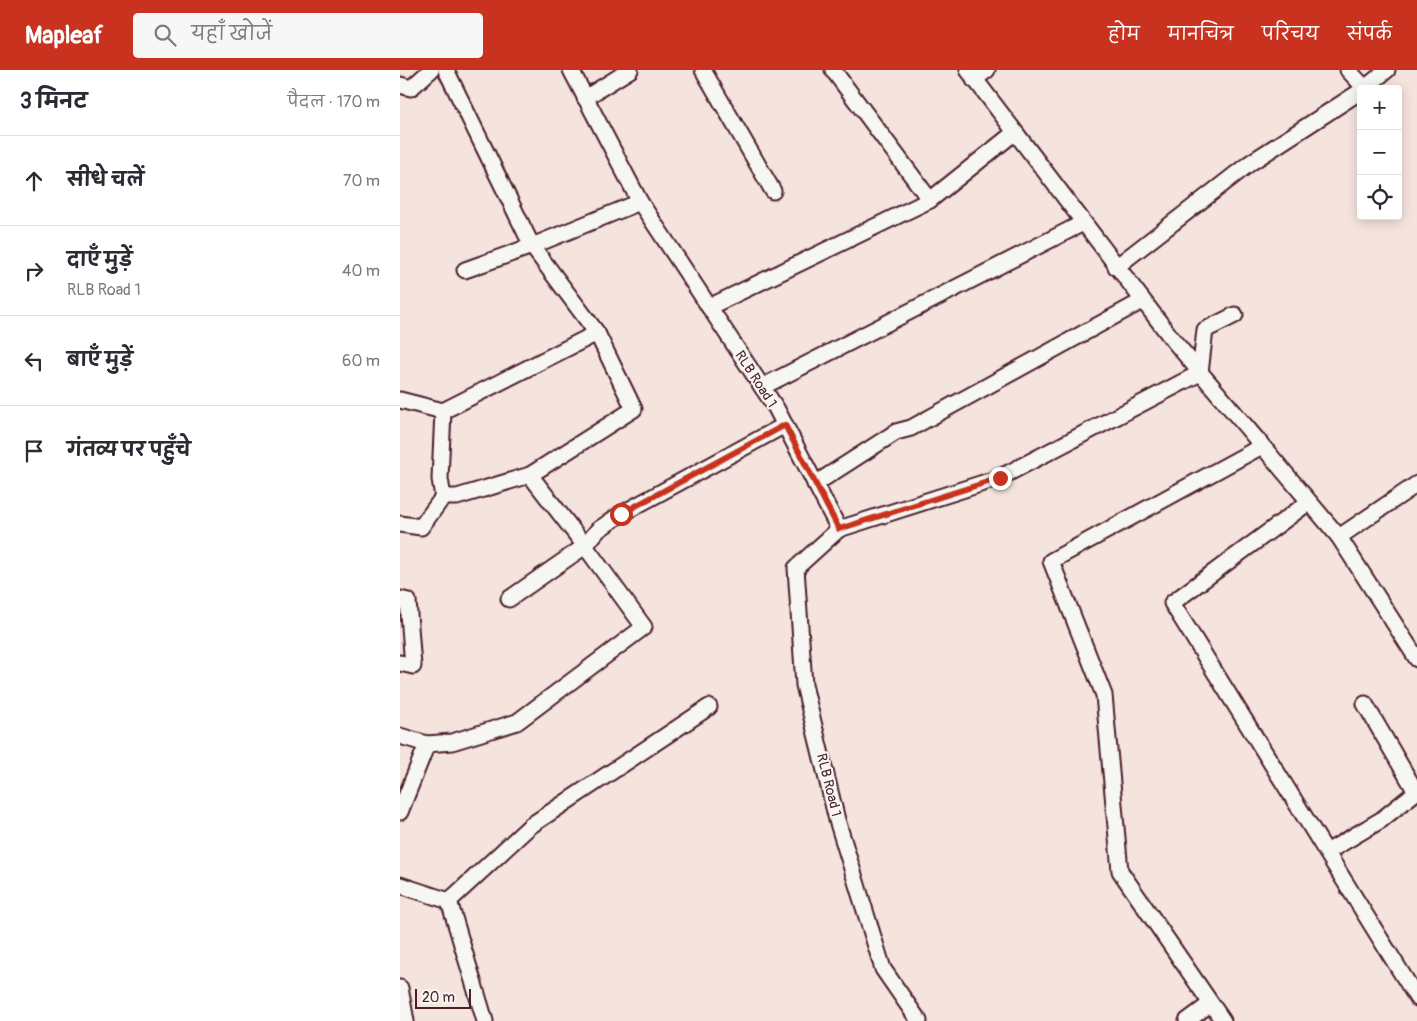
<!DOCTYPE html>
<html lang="hi">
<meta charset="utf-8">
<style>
body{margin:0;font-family:Pangolin,"Playpen Sans Deva",sans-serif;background:#f7f7f7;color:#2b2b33}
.controls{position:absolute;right:15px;top:15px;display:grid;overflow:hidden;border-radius:5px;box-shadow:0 2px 12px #0003}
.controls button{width:45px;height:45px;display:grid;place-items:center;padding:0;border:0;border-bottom:1px solid #e1e1e2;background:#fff;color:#2b2b33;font:25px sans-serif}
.scale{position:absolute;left:15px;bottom:12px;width:56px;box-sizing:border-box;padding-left:5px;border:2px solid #4a1f2b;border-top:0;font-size:14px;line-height:18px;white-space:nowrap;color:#4a1f2b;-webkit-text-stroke:4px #f6f6f2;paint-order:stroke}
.stop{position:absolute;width:15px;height:15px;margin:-11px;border:4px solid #c8321e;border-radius:50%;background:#fff}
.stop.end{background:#c8321e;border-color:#fff;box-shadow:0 1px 5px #0008}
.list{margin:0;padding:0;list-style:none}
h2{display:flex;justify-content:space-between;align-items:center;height:65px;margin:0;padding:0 20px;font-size:21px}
h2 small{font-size:16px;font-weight:400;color:#7c7c81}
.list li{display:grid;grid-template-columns:32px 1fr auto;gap:15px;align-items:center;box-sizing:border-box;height:90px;padding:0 20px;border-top:1px solid #e1e1e2}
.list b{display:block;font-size:19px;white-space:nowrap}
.list p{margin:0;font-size:16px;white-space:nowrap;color:#7c7c81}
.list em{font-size:16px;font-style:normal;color:#7c7c81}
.icon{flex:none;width:28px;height:28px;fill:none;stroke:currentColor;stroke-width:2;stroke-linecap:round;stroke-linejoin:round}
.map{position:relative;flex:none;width:1017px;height:951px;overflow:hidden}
header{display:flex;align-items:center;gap:30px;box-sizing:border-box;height:70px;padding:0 25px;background:#c8321e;color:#fff}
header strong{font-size:24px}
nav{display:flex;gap:28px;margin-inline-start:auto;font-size:18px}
.search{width:350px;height:45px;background:#f7f7f7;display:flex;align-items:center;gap:12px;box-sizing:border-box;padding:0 18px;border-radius:5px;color:#7c7c81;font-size:19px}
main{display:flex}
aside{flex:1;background:#fff}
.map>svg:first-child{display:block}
</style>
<header>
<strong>Mapleaf</strong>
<div class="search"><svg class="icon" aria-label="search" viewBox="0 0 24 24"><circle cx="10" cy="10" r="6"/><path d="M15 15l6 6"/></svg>यहाँ खोजें</div>
<nav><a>होम</a><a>मानचित्र</a><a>परिचय</a><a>संपर्क</a></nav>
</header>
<main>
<aside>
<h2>3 मिनट<small>पैदल · 170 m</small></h2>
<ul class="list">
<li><svg class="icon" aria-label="ahead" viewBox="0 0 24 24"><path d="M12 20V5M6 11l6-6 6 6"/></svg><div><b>सीधे चलें</b></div><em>70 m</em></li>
<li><svg class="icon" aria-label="right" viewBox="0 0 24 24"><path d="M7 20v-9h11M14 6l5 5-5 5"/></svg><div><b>दाएँ मुड़ें</b><p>RLB Road 1</p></div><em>40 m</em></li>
<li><svg class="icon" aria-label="left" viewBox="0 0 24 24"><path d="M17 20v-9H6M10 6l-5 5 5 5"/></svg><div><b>बाएँ मुड़ें</b></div><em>60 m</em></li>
<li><svg class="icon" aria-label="arrive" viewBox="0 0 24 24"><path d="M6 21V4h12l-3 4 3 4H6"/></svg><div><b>गंतव्य पर पहुँचे</b></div></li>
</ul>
</aside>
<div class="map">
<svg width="1017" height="951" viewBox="0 0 1017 951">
<rect width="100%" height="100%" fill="#f5e3de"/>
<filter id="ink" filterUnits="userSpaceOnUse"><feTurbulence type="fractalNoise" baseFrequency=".02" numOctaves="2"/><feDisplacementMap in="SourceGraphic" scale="10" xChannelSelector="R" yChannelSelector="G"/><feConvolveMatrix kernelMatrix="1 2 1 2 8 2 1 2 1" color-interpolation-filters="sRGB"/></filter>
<g filter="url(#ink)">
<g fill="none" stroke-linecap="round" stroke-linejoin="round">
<defs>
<g id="minor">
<polyline points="46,0 132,176 240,132 376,338 439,459 396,498 404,615 437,750 483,899 519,951"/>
<polyline points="171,0 240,132"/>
<polyline points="303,0 373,121"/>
<polyline points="433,0 530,130"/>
<polyline points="568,0 773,270 939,467"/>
<polyline points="948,0 965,18 987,0"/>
<polyline points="574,10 587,0"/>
<polyline points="0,15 11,18 31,0"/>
<polyline points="185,28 230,0"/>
<polyline points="716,197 850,93 961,21"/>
<polyline points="309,237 530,130 614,63"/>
<polyline points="362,317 683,153"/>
<polyline points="0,330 43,341 197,263"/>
<polyline points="130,405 185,476 198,460 221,444 385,355"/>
<polyline points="415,414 496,362 511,358 742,231"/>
<polyline points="1017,414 939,467 1017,589"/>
<polyline points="43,427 57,427 130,405 234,339 197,263 132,176 65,200"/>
<polyline points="909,432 772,533 1017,928"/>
<polyline points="0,454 21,457 43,427 40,409 43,341"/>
<polyline points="439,459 599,408 800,303 805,260 835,245"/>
<polyline points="0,529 8,531 13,596 0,593"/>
<polyline points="0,666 27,674 0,742"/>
<polyline points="27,674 52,672 117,652 244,557 185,476 109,529"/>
<polyline points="927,782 981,750 1016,722 965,634"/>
<polyline points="0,815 49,831 85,951"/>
<polyline points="49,831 130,756 309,637"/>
<polyline points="0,918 6,951"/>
<polyline points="787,951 810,934"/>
<polyline points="823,951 720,801 704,625 651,491 862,376"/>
</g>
</defs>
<use href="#minor" stroke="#4a1f2b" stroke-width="19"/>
<use href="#minor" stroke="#f6f6f2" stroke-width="15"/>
</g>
</g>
<g fill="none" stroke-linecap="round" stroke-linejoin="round" filter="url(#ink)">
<polyline stroke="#c8321e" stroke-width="6" points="221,444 385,355 439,459 600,408"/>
</g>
<g text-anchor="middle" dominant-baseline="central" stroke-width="4" stroke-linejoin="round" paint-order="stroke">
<g font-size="14" fill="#4a1f2b" stroke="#f6f6f2">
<text transform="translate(356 309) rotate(57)">RLB Road 1</text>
<text transform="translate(429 715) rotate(76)">RLB Road 1</text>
</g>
</g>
</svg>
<div class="controls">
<button>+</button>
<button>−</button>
<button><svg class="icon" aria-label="locate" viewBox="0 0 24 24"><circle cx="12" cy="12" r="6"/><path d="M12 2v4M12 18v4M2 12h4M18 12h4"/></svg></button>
</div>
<div class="scale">20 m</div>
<div class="stop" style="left:221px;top:444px"></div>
<div class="stop end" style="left:600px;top:408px"></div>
</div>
</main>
